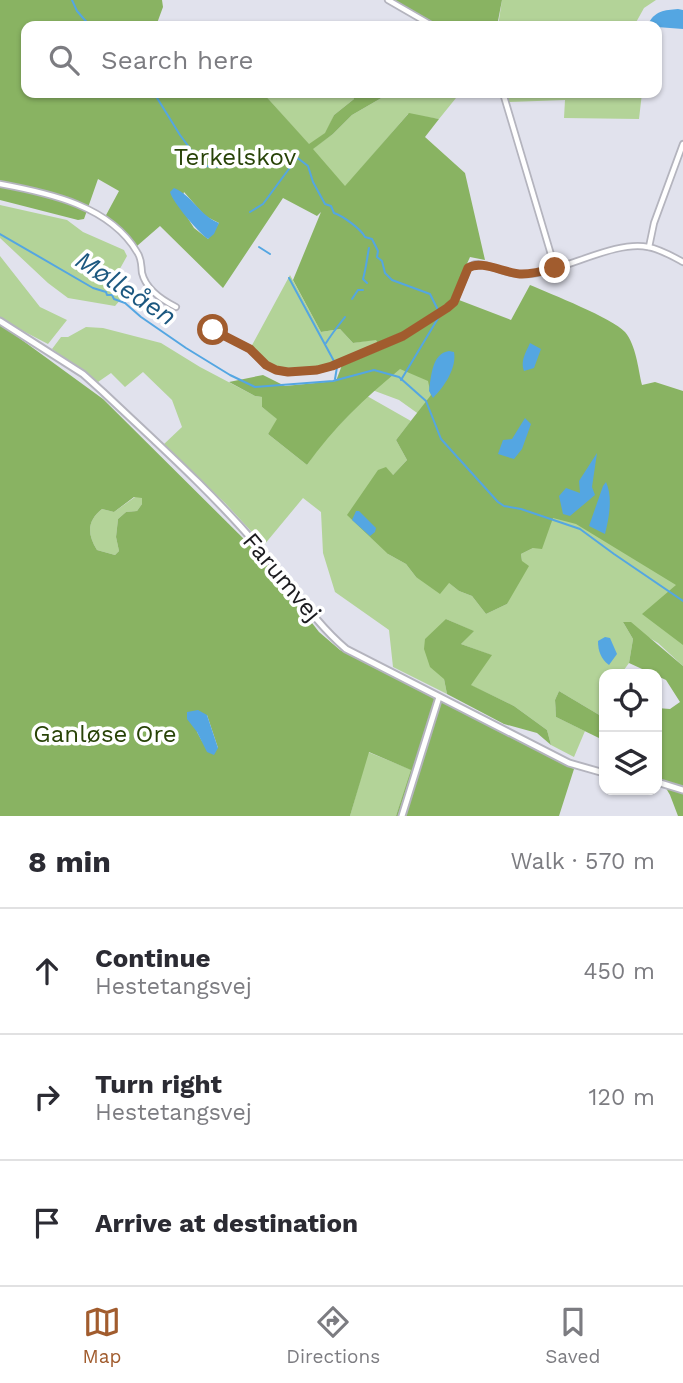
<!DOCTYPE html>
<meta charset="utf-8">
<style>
body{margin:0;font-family:"Work Sans",sans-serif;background:#f7f7f7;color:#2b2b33}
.controls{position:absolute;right:21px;bottom:21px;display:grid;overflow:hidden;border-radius:14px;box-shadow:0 2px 5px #0004}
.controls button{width:63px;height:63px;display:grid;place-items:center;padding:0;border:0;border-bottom:2px solid #e1e1e2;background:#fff;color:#2b2b33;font:35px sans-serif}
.stop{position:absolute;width:21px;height:21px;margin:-16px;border:5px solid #a15c2e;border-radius:50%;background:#fff}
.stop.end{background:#a15c2e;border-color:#fff;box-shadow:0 2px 7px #0008}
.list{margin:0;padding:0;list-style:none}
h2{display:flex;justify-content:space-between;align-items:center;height:91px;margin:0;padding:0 28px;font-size:30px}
h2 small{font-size:23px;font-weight:400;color:#7c7c81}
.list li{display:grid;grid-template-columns:46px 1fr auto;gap:21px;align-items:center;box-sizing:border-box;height:126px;padding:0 28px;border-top:2px solid #e1e1e2}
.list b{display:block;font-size:26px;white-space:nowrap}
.list p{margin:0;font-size:23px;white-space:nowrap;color:#7c7c81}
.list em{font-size:23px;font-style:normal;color:#7c7c81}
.icon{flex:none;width:38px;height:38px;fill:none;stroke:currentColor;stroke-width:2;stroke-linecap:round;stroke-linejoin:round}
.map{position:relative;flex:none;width:683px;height:816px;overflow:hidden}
.search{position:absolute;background:#fff;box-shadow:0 2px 5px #0004;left:21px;right:21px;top:21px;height:77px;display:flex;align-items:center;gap:18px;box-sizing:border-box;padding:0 24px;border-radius:14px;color:#7c7c81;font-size:26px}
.sheet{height:469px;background:#fff}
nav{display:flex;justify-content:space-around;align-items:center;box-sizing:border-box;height:98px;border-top:2px solid #e1e1e2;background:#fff;font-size:19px;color:#7c7c81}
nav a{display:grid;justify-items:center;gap:4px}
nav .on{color:#a15c2e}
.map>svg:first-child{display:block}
</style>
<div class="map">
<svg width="683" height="816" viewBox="0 0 683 816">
<rect width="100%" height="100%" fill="#e1e2ed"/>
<g fill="#b3d398">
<polygon points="502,0 656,0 644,8 634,26 498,26"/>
<polygon points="263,93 350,93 354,99 334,115 326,133 309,145"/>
<polygon points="390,93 460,93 439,119 408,114 345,187 312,149 333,134 352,115"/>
<polygon points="507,93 642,93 639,119 564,118 565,100 509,102"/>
<polygon points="0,205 67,220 83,232 124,250 127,256 117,274 117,285 128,291 115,306 68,298 48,283 0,238"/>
<polygon points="0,256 40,307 67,320 48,344 0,319"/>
<path d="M 290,275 L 321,332 L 340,329 L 353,343 L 377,339 L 379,344 C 339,359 283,392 251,347 Z"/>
<polygon points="443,318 683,452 683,666 658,643 623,622 633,639 629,663 621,674 604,674 601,716 559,691 555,700 556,717 585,731 574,757 551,745 547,730 514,706 470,685 491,655 461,644 473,631 446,619 444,679 447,694 393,667 389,630 335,592 323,553 321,512 303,498 264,545 225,503 163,445 182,427 172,400 143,372 125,387 111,373 98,382 52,349 61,337 68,337 86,327 103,328 161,343 200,367 255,396 262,397 262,407 278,419 268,434 307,465 322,443 367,396 411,421 396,440 407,460 393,475 388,554 406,564 416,577 448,582 459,591 472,596 486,614 507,604 522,561 521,554 533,548 420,415 399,400 348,381"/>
<path d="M 135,497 L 142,497 L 142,504 L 137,511 L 126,512 L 118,519 L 116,537 L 119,551 L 115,555 L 97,550 C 87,534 87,521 102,509 L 114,512 Z"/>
<polygon points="368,752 412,770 396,816 350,816"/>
</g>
<g fill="#89b362" fill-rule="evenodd">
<path d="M 0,0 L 162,0 L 163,7 L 156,26 L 140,26 L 139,24 L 125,26 L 26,26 L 26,93 L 263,93 L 309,144 L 325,133 L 334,115 L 354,99 L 350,93 L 390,93 L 352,115 L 333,134 L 313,149 L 345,186 L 409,113 L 439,119 L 425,137 L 465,173 L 485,260 L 470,257 L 453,295 L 459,300 L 511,320 L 530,285 C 551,294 612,318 625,332 C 636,345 638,368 642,385 L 655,382 L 683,391 L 683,645 L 642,614 L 676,585 L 576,524 L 553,518 L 542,549 L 533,548 L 521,554 L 522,561 L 529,566 L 507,604 L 486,614 L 472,596 L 459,591 L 449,583 L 440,594 L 416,577 L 406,564 L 388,554 L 347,515 L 378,470 L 386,467 L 393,475 L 407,460 L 396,440 L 431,395 L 428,381 L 400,369 C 365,398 333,428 307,465 L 268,434 L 277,419 L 262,407 L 262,397 L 255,396 L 229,382 L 263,375 L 285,386 L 336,381 L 342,365 L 380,346 L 376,340 L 353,343 L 340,329 L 321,332 L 293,280 L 321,212 L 317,216 L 283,198 L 223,288 L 160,226 L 137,246 L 122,229 L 105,217 L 119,191 L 98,179 L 84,219 L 78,220 L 0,200 ZM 184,192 L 205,216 L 219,223 L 208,239 L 194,228 L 180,206 Z"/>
<polygon points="394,0 502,0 497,26 440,26"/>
<path d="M 0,324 L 103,399 L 257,552 L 319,632 L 340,650 L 574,769 L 559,816 L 396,816 L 411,770 L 369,752 L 350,816 L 0,816 ZM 134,497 L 142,498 L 142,504 L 137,511 L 126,512 L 118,519 L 116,537 L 119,551 L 115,555 L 97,550 C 87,534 87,521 102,509 L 114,512 ZM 207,715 L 218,748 L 202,741 L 197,732 Z"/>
<polygon points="446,619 474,631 461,644 492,655 471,685 514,706 547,730 551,745 537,733 504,724 447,694 444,679 430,667 424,649 425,639"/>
<polygon points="623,622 631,622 683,666 683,816 678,816 670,795 657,773 657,708 670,709 680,702 666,680 629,663 633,639"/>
<polygon points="559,691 601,716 603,740 556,717 555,700"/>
</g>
<g fill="#54a6e2">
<path d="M 678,9 L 683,10 L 683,29 L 657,27 L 648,24 C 655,11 664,10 678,9 Z"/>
<path d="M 174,188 C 192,195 200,216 219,223 L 214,234 L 208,239 C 198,232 173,203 170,192 Z"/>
<path d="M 530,343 L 541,349 L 534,368 L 524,371 C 520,361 526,352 530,343 Z"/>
<path d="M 449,351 L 454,352 C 457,368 444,387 433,398 L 429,391 C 431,377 432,353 449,351 Z"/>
<polygon points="525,418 531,424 522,449 514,459 498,454 503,440 512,439"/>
<polygon points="597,453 592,487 595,495 570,516 563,514 559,496 566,488 580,493 579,481"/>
<path d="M 606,482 C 613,497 609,518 605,534 L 589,526 L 603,486 Z"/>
<polygon points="356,511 359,511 376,528 375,532 370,536 352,520"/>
<path d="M 605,637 L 610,638 L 617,654 L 609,665 C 601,659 598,651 598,641 Z"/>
<polygon points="198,710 207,715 218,748 214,755 207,752 197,732 187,719 187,712"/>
</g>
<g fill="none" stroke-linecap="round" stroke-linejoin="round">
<g stroke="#54a6e2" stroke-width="2">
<polyline points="72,0 77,11 90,26"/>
<path d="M 154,93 L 180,135 L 203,166 L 221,167 L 246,152 L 281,153 L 295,156 L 308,166 L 313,182 L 325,204 L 331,206 L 334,213 C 343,216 361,229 365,237 L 372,239 L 378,251 L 377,257 L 382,261 L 385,273 L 392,280 L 430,294 L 439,312"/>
<polyline points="250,212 263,204 297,158"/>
<polyline points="0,234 93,288 106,292 107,295 112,295 114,299 125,303 141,317 186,348 230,375 255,387 333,381 374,370 399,377 426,401 441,439 498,502 504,506 521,509 580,529 614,554 683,601"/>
<polyline points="259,247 270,254"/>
<polyline points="289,278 335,363"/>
<path d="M 367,283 L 363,279 C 366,269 367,258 369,248"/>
<polyline points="352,299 358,290 363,290"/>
<path d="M 326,343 C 333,332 338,326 345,317"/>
<polyline points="335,379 337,367"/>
<polyline points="401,380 440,315"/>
</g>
<defs>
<g id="minor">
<polyline points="388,0 433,26"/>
<polyline points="503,93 555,268"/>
<path d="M 0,184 C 49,193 110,206 137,252 C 142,259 141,265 142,273 C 146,289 162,300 176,307"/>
<polyline points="649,247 654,223 683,144"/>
<path d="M 213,330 L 250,349 L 266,365 L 276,370 L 288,372 L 317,370 L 332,366 L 403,336 L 447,308 L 454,302 L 468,269 C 472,265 473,264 478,264 C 497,266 507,276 531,274 C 566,270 616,240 648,247 C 660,249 672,256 683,262"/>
</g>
<g id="tertiary">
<path d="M 0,321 L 83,374 L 103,392 C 157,443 214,494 262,551 C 290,583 313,621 346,649 L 569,763 L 604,773"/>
<polyline points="657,782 683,790"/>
<polyline points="402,816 439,697"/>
</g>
</defs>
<use href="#minor" stroke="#b4b4be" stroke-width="8"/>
<use href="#tertiary" stroke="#b4b4be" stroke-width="9"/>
<use href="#minor" stroke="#fff" stroke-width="4.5"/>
<use href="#tertiary" stroke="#fff" stroke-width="5"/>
</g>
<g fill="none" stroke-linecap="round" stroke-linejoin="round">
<path stroke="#a15c2e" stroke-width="9" d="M 213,330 L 250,349 L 266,365 L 276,370 L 288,372 L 317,370 L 332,366 L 403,336 L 447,308 L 454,302 L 468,268 C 481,259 506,274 522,274 C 533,274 544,271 555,268"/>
</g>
<g text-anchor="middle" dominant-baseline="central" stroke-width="7" stroke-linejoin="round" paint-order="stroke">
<g font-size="24" fill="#284307" stroke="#fff">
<text x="235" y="157">Terkelskov</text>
<text x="105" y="734">Ganløse Ore</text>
</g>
<g font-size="24" fill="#1b1b1f" stroke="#fff">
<text transform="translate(282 577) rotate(50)">Farumvej</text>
</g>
<g font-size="26" font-style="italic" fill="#1c5880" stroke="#fff">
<text transform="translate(126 288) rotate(33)">Mølleåen</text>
</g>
</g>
</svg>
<div class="controls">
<button><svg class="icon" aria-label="locate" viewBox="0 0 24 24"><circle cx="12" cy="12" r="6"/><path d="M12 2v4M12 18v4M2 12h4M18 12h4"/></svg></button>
<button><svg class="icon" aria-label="layers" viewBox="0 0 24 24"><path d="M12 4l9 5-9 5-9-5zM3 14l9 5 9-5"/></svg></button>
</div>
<div class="stop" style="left:213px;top:330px"></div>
<div class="stop end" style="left:555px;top:268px"></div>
<div class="search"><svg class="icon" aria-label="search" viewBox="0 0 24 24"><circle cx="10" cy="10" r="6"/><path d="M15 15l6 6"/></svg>Search here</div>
</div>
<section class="sheet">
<h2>8 min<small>Walk · 570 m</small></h2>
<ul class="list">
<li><svg class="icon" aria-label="ahead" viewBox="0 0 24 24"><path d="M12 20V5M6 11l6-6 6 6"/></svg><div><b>Continue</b><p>Hestetangsvej</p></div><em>450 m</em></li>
<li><svg class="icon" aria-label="right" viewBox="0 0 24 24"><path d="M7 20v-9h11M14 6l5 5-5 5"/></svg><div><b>Turn right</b><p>Hestetangsvej</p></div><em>120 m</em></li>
<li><svg class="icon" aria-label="arrive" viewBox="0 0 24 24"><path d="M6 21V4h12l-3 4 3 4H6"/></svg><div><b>Arrive at destination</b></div></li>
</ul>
</section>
<nav>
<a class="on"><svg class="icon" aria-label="map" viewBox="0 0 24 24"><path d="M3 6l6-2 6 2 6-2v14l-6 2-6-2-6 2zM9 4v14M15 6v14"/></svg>Map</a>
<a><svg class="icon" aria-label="directions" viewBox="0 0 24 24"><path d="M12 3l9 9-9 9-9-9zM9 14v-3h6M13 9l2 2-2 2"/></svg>Directions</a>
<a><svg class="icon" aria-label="saved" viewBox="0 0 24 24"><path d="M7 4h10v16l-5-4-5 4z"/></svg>Saved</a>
</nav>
